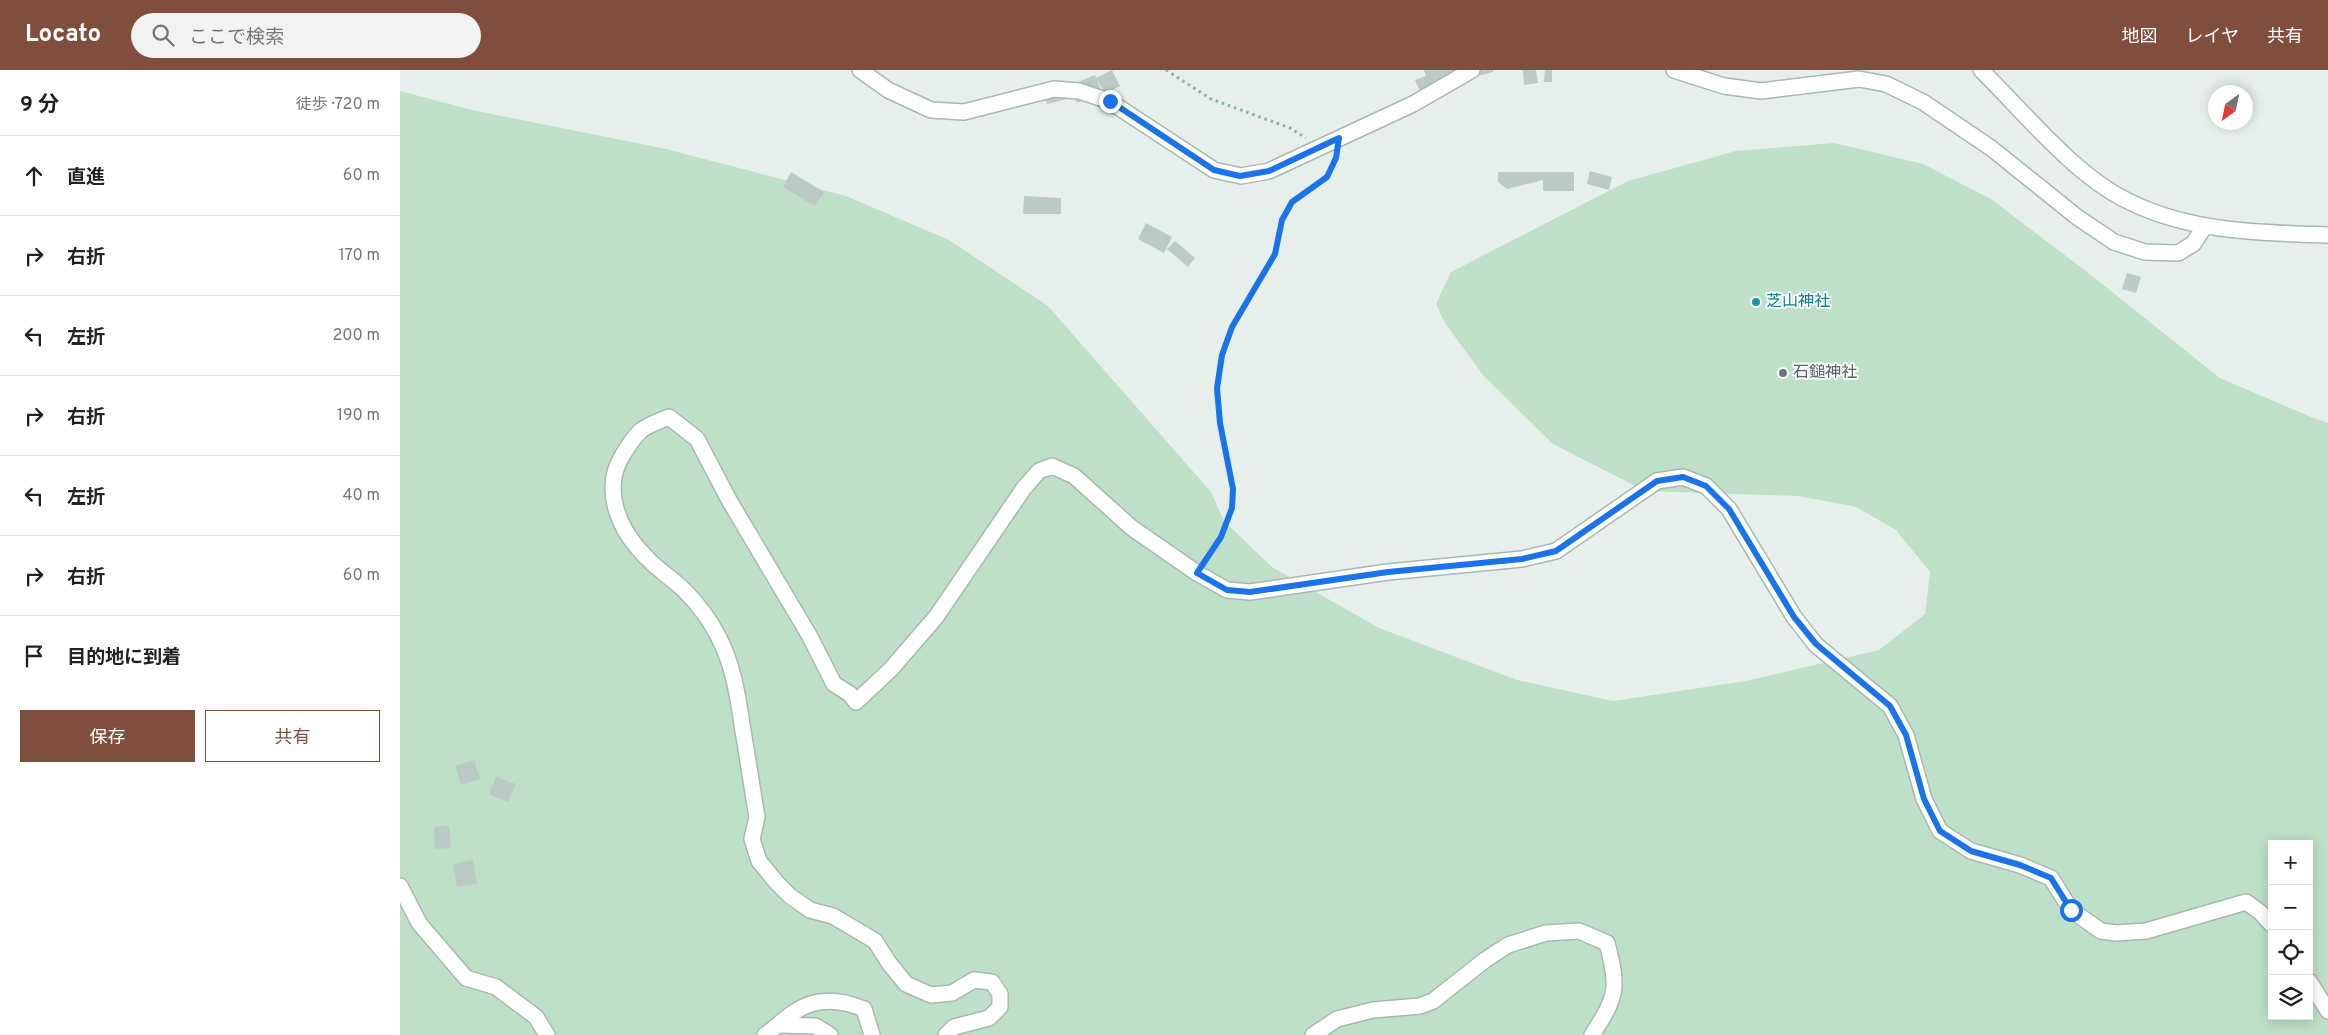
<!DOCTYPE html>
<html lang="ja">
<meta charset="utf-8">
<style>
body{margin:0;font-family:Overpass,"Noto Sans JP",sans-serif;background:#f2f2f2;color:#222}
.controls{position:absolute;right:15px;bottom:15px;display:grid;overflow:hidden;border-radius:0px;box-shadow:0 2px 12px #0003}
.controls button{width:45px;height:45px;display:grid;place-items:center;padding:0;border:0;border-bottom:1px solid #e0e0e0;background:#fff;color:#222;font:25px sans-serif}
.compass{position:absolute;left:1808px;top:15px;width:45px;height:45px;border-radius:50%;background:#fff;box-shadow:0 2px 12px #0003;rotate:213deg}
.stop{position:absolute;width:15px;height:15px;margin:-11px;border:4px solid #1a73e8;border-radius:50%;background:#fff}
.stop.end{background:#1a73e8;border-color:#fff;box-shadow:0 1px 5px #0008}
.list{margin:0;padding:0;list-style:none}
h2{display:flex;justify-content:space-between;align-items:center;height:65px;margin:0;padding:0 20px;font-size:21px}
h2 small{font-size:16px;font-weight:400;color:#767676}
.list li{display:grid;grid-template-columns:32px 1fr auto;gap:15px;align-items:center;box-sizing:border-box;height:80px;padding:0 20px;border-top:1px solid #e0e0e0}
.list b{display:block;font-size:19px;white-space:nowrap}
.list em{font-size:16px;font-style:normal;color:#767676}
.actions{display:flex;gap:10px;padding:15px 20px}
.actions a{flex:1;padding:11px 0;border:1px solid #804e3d;border-radius:0px;text-align:center;font-size:18px;color:#804e3d}
.actions .main{background:#804e3d;color:#fff}
.icon{flex:none;width:28px;height:28px;fill:none;stroke:currentColor;stroke-width:2;stroke-linecap:round;stroke-linejoin:round}
.map{position:relative;flex:none;width:1928px;height:965px;overflow:hidden}
header{display:flex;align-items:center;gap:30px;box-sizing:border-box;height:70px;padding:0 25px;background:#804e3d;color:#fff}
header strong{font-size:24px}
nav{display:flex;gap:28px;margin-inline-start:auto;font-size:18px}
.search{width:350px;height:45px;background:#f2f2f2;display:flex;align-items:center;gap:12px;box-sizing:border-box;padding:0 18px;border-radius:28px;color:#767676;font-size:19px}
main{display:flex}
aside{flex:1;background:#fff}
.map>svg:first-child{display:block}
</style>
<header>
<strong>Locato</strong>
<div class="search"><svg class="icon" aria-label="search" viewBox="0 0 24 24"><circle cx="10" cy="10" r="6"/><path d="M15 15l6 6"/></svg>ここで検索</div>
<nav><a>地図</a><a>レイヤ</a><a>共有</a></nav>
</header>
<main>
<aside>
<h2>9 分<small>徒歩 · 720 m</small></h2>
<ul class="list">
<li><svg class="icon" aria-label="ahead" viewBox="0 0 24 24"><path d="M12 20V5M6 11l6-6 6 6"/></svg><div><b>直進</b></div><em>60 m</em></li>
<li><svg class="icon" aria-label="right" viewBox="0 0 24 24"><path d="M7 20v-9h11M14 6l5 5-5 5"/></svg><div><b>右折</b></div><em>170 m</em></li>
<li><svg class="icon" aria-label="left" viewBox="0 0 24 24"><path d="M17 20v-9H6M10 6l-5 5 5 5"/></svg><div><b>左折</b></div><em>200 m</em></li>
<li><svg class="icon" aria-label="right" viewBox="0 0 24 24"><path d="M7 20v-9h11M14 6l5 5-5 5"/></svg><div><b>右折</b></div><em>190 m</em></li>
<li><svg class="icon" aria-label="left" viewBox="0 0 24 24"><path d="M17 20v-9H6M10 6l-5 5 5 5"/></svg><div><b>左折</b></div><em>40 m</em></li>
<li><svg class="icon" aria-label="right" viewBox="0 0 24 24"><path d="M7 20v-9h11M14 6l5 5-5 5"/></svg><div><b>右折</b></div><em>60 m</em></li>
<li><svg class="icon" aria-label="arrive" viewBox="0 0 24 24"><path d="M6 21V4h12l-3 4 3 4H6"/></svg><div><b>目的地に到着</b></div></li>
</ul>
<div class="actions"><a class="main">保存</a><a>共有</a></div>
</aside>
<div class="map">
<svg width="1928" height="965" viewBox="0 0 1928 965">
<rect width="100%" height="100%" fill="#e6efeb"/>
<path fill="#bfe0c8" fill-rule="evenodd" d="M 0,21 L 72,40 L 266,79 L 446,126 L 549,170 L 648,236 L 811,422 L 824,451 L 872,497 L 979,558 L 1117,610 L 1213,631 L 1346,611 L 1479,580 L 1525,544 L 1530,502 L 1496,460 L 1456,437 L 1399,426 L 1245,421 L 1153,374 L 1083,305 L 1045,253 L 1036,234 L 1051,202 L 1228,111 L 1336,81 L 1434,73 L 1523,94 L 1591,129 L 1691,205 L 1820,308 L 1911,347 L 1928,353 L 1928,965 L 0,965 ZM 1872,774 L 1909,774 L 1909,946 L 1872,946 Z"/>
<g fill="#bbcac4">
<polygon points="712,0 720,16 705,24 697,9 702,24 677,33 670,15 695,5 696,8"/>
<polygon points="1024,0 1093,0 1093,2 1044,15 1043,11 1020,21 1015,10 1026,6"/>
<polygon points="1123,0 1136,0 1138,13 1124,15"/>
<polygon points="1145,0 1152,0 1152,12 1144,12"/>
<polygon points="643,19 671,28 647,34"/>
<polygon points="1190,101 1212,107 1209,120 1187,114"/>
<polygon points="391,102 424,122 415,136 383,117"/>
<polygon points="1098,102 1174,102 1174,121 1143,121 1143,110 1107,119 1098,112"/>
<polygon points="624,126 661,128 661,144 623,144"/>
<polygon points="746,153 772,167 764,183 738,169"/>
<polygon points="775,171 795,188 788,197 767,179"/>
<polygon points="1727,203 1741,207 1736,223 1722,219"/>
<polygon points="74,690 80,709 61,715 55,696"/>
<polygon points="96,707 116,714 108,732 89,724"/>
<polygon points="49,756 51,778 35,779 34,757"/>
<polygon points="73,790 77,814 57,817 53,794"/>
</g>
<g fill="none" stroke-linecap="round" stroke-linejoin="round">
<defs>
<g id="minor">
<polyline points="460,0 488,20 531,40 564,42 654,19 679,21 709,31 814,100 841,106 869,101 1013,34 1072,0"/>
<polyline points="1274,0 1324,16 1361,21 1459,9 1486,14 1523,32 1591,78 1677,147 1714,172 1745,182 1778,183 1793,174 1805,156"/>
<path d="M 1581,0 C 1624,42 1674,105 1728,131 C 1789,162 1861,163 1928,165"/>
<polyline points="0,816 19,853 66,908 96,917 136,947 147,965"/>
<polyline points="1909,911 1928,941"/>
<polyline points="381,955 415,956 430,965"/>
<path d="M 365,965 C 375,958 383,950 393,943 C 415,927 440,929 464,939 L 472,965"/>
<path d="M 546,965 L 554,957 L 589,948 L 600,937 L 600,924 L 592,912 L 574,910 L 552,923 L 531,925 L 506,914 L 489,893 L 475,871 L 433,846 L 410,840 L 390,826 L 376,812 L 359,791 L 352,769 L 357,747 C 352,718 348,689 343,661 C 338,628 334,596 318,566 C 310,550 297,533 284,520 C 273,509 258,500 247,488 C 220,462 201,421 222,386 C 238,360 240,358 269,347 L 297,369 L 329,430 L 409,565 L 434,614 L 450,624 L 456,632 L 491,599 L 536,547 L 624,418 L 639,401 L 652,396 L 674,406 L 732,458 L 797,503 L 827,520 L 850,522 L 988,502 L 1122,489 L 1156,481 L 1257,411 L 1283,407 L 1306,416 L 1329,439 L 1394,547 L 1416,575 L 1490,636 L 1506,665 L 1524,729 L 1540,761 L 1571,781 L 1620,795 L 1651,808 L 1671,840 L 1701,861 L 1716,863 L 1746,861 L 1846,832 L 1860,842 L 1872,855"/>
<path d="M 913,965 L 937,949 L 973,940 L 1020,936 L 1033,931 L 1085,890 L 1108,875 L 1146,863 L 1179,861 L 1207,873 C 1219,919 1217,926 1192,965"/>
</g>
</defs>
<use href="#minor" stroke="#a8b8b2" stroke-width="18"/>
<g stroke="#86b3a5" stroke-width="3" stroke-dasharray="2.5 4" stroke-linecap="butt">
<polyline points="766,0 811,29 890,58 906,68"/>
<polyline points="805,492 821,467 832,438 833,419 820,353 817,318 822,285 832,257 875,184 882,151 892,132 927,107 936,86"/>
</g>
<use href="#minor" stroke="#fff" stroke-width="15"/>
</g>
<g fill="none" stroke-linecap="round" stroke-linejoin="round">
<polyline stroke="#1a73e8" stroke-width="6" points="710,31 814,100 840,106 869,101 939,68 936,88 927,107 892,132 882,150 875,184 832,257 822,285 817,318 820,353 833,419 832,438 821,467 797,503 827,520 850,522 988,502 1122,489 1156,481 1257,411 1283,407 1306,416 1329,439 1394,547 1416,574 1490,636 1506,665 1524,729 1540,761 1571,781 1620,795 1651,808 1671,840"/>
</g>
<circle fill="#0f9aa8" stroke="#f7fbf9" stroke-width="2" cx="1356" cy="232" r="5"/>
<circle fill="#6b7280" stroke="#f7fbf9" stroke-width="2" cx="1383" cy="303" r="5"/>
<g text-anchor="middle" dominant-baseline="central" stroke-width="4" stroke-linejoin="round" paint-order="stroke">
<g font-size="16" fill="#0d838f" stroke="#f7fbf9" text-anchor="start">
<text x="1366" y="232">芝山神社</text>
</g>
<g font-size="16" fill="#5b616d" stroke="#f7fbf9" text-anchor="start">
<text x="1393" y="303">石鎚神社</text>
</g>
</g>
</svg>
<div class="controls">
<button>+</button>
<button>−</button>
<button><svg class="icon" aria-label="locate" viewBox="0 0 24 24"><circle cx="12" cy="12" r="6"/><path d="M12 2v4M12 18v4M2 12h4M18 12h4"/></svg></button>
<button><svg class="icon" aria-label="layers" viewBox="0 0 24 24"><path d="M12 4l9 5-9 5-9-5zM3 14l9 5 9-5"/></svg></button>
</div>
<svg class="compass" viewBox="-18 -18 36 36"><path d="M0-13l5 13h-10z" fill="#e53935"/><path d="M0 13l5-13h-10z" fill="#767676"/></svg>
<div class="stop" style="left:1671px;top:840px"></div>
<div class="stop end" style="left:710px;top:31px"></div>
</div>
</main>
